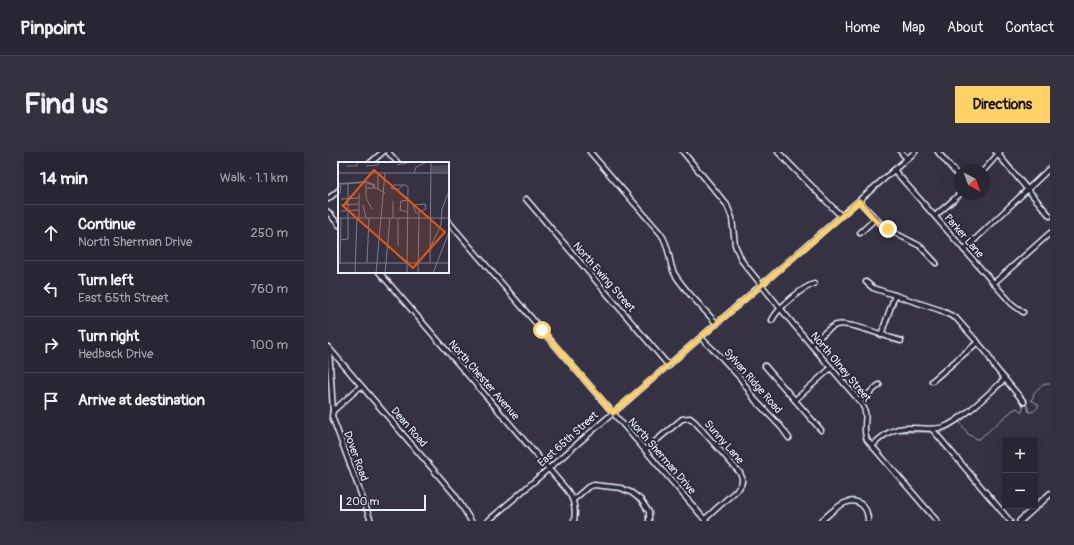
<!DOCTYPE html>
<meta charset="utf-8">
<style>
body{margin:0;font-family:Pangolin,sans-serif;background:#34323f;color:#f1f3f6}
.controls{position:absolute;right:12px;bottom:12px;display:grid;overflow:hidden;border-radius:0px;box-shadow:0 4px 16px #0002}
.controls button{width:36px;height:36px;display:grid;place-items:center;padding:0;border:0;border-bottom:1px solid #44434e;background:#282633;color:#f1f3f6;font:20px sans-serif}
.compass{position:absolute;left:626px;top:12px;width:36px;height:36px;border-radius:50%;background:#282633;box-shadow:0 4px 16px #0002;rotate:139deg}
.scale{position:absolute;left:12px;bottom:10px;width:86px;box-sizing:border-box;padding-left:4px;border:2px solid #e8f1f8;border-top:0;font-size:11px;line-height:14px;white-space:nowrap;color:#e8f1f8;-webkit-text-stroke:3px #2f2a3d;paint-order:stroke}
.stop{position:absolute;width:12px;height:12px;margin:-9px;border:3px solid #ffd166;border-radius:50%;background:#fff}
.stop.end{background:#ffd166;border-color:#fff;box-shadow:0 1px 4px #0008}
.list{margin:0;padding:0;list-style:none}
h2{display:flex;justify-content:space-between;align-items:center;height:52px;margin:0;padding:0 16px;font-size:17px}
h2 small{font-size:13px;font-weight:400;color:#a5a5ac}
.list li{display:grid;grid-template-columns:26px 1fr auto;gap:12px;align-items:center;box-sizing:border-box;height:56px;padding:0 16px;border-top:1px solid #44434e}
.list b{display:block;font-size:15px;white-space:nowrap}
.list p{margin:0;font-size:13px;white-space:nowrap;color:#a5a5ac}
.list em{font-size:13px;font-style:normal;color:#a5a5ac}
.icon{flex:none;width:22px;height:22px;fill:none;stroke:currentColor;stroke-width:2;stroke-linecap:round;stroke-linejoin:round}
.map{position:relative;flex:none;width:722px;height:369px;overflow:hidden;border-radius:0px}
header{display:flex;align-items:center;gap:24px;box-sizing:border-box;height:56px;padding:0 20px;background:#282633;border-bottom:1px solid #44434e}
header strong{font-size:19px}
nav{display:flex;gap:22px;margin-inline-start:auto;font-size:14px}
.intro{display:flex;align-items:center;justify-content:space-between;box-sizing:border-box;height:96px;padding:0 24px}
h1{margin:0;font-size:28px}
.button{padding:10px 18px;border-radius:0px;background:#ffd166;color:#111;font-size:14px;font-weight:700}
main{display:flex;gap:24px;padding:0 24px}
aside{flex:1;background:#282633;border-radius:0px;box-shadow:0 4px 16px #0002}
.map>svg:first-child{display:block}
</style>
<header>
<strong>Pinpoint</strong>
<nav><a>Home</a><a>Map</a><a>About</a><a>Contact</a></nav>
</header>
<div class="intro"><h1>Find us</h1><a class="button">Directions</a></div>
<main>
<aside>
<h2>14 min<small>Walk · 1.1 km</small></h2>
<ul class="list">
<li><svg class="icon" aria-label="ahead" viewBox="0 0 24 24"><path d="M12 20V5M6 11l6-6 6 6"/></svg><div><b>Continue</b><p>North Sherman Drive</p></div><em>250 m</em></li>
<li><svg class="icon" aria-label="left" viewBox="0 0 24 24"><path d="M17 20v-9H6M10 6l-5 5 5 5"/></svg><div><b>Turn left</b><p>East 65th Street</p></div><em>760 m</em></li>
<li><svg class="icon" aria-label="right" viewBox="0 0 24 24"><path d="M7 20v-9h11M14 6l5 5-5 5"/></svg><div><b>Turn right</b><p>Hedback Drive</p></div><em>100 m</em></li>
<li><svg class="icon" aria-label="arrive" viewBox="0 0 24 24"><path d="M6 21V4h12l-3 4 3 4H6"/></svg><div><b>Arrive at destination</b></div></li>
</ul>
</aside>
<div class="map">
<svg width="722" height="369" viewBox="0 0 722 369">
<rect width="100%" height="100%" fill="#363244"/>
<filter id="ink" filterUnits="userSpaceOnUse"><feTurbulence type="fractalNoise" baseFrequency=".025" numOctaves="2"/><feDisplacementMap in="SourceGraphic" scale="8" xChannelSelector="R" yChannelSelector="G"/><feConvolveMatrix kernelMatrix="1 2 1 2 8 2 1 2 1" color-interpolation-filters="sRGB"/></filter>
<g filter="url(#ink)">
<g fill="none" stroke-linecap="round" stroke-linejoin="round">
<g stroke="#a0a4af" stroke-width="1">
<polyline points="567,280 602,280"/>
<path d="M 610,281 C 619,280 625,273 632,270 L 640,282 L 649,287 L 651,287 L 685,258 L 689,256 L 694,260 L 695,254 L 699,253 L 701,260 C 705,260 707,259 710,255 L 710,252 L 703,248 L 706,244 L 705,242 C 709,237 715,231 722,232"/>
<polyline points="552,290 563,282"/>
</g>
<defs>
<g id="minor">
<polyline points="60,0 70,11"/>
<path d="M 262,0 L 333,82 C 342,94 340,108 346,121 C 355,137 376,157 389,172"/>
<path d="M 355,0 L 399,53 L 404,66 L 407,93 L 414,109 L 466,173 L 534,252 C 542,265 533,275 539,288 L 609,369"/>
<polyline points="450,0 513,64"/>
<polyline points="573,0 579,7"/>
<polyline points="610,0 632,26"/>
<polyline points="668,0 722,64"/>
<polyline points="42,11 55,0"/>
<polyline points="566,18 684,152 695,160"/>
<polyline points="656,18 672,0"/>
<polyline points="0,47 11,38"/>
<polyline points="198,47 341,214"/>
<polyline points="531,49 553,72 563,79 592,94 608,111"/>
<polyline points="0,60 11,73"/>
<polyline points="607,64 632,42"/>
<polyline points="120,69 378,369"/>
<polyline points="532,81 547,67"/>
<polyline points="636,98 722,16"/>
<path d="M 51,120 L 239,338 C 246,347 248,358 246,369"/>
<polyline points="538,130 545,136 612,158 628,166 659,201 666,214 696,250"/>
<polyline points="666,131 722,81"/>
<path d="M 444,168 C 450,156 473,136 486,132"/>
<polyline points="553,183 567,143"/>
<polyline points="373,186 394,206 413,227 427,248 453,275 461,286"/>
<path d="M 483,193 C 490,186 499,177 508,173 C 522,169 558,185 573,189"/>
<polyline points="0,195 127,343 143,369"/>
<polyline points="1,197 5,259 4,264 43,369"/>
<polyline points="437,214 493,278"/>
<polyline points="604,229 650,190"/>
<polyline points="467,248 503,216"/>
<polyline points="532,249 551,233"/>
<polyline points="5,259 33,234"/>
<polyline points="604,277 682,369"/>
<path d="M 544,294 C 550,288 556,282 564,279 C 580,272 599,280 616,275 C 633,269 662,240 677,227"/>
<path d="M 317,298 L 354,267 L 362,266 L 367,270 L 412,321 C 415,326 415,331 411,336 L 377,367"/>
<polyline points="245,348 260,335 266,333 293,336 304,341 313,348 321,360 321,369"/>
<polyline points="160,369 587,0"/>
<path d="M 493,369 C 504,360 521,340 535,354 C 539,358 540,363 540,369"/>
</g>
<polyline id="major" points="692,369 722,342"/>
</defs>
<use href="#minor" stroke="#e8f1f8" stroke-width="7"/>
<use href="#major" stroke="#e8f1f8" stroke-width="8"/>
<use href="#minor" stroke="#2f2a3d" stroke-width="4"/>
<use href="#major" stroke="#2f2a3d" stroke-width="5"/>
</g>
</g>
<g fill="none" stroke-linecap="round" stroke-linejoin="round" filter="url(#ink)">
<polyline stroke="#ffd166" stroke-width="5" points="214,178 285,261 531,49 547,68 560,77"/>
</g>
<g text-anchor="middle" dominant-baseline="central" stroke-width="4" stroke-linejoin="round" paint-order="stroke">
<g font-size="11" fill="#e8f1f8" stroke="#2f2a3d">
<text transform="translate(636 84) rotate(49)">Parker Lane</text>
<text transform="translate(276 125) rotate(49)">North Ewing Street</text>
<text transform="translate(513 215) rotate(50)">North Olney Street</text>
<text transform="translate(156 228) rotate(49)">North Chester Avenue</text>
<text transform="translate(425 229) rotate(49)">Sylvan Ridge Road</text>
<text transform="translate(81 275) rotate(49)">Dean Road</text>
<text transform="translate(240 287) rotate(-42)">East 65th Street</text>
<text transform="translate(396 290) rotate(49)">Sunny Lane</text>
<text transform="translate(28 304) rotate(70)">Dover Road</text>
<text transform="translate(334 304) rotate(49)">North Sherman Drive</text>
</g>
</g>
<g transform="translate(10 10)">
<rect width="111" height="111" fill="#363244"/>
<path d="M 111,3 L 111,10 L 94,11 L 93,4 Z" fill="#4d4b5c"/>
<path fill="none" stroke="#70717f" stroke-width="2" d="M 0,22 L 28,20 L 36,23 L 36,26"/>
<path fill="none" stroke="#7d7e8c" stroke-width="1" d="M 59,3 L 73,0M 9,4 L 19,4 L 20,0M 28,4 L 40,3 L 41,0M 0,11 L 111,11M 76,11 L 78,5 L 89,0M 28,22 L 28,36 L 34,47M 65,23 L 60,28 L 53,26 L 56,23 L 68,23 L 70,25 L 69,111M 0,25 L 3,24 L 2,31 L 0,31M 28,26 L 38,26 L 47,31M 40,27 L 40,11M 21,31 L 21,56M 3,37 L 21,36M 55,39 L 55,56M 3,43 L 21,42M 25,43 L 28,56M 75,43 L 87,42 L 88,47 L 78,51 ZM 3,49 L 21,48M 70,50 L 62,48 L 63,39 L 70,38M 0,56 L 111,56M 2,78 L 10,77 L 10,22M 60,84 L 60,56M 92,86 L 103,63 L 104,47 L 111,29M 0,101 L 111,101M 2,101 L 3,56M 29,101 L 31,56M 92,101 L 93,0M 17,111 L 19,56M 38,111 L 47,11M 47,111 L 52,56M 80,111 L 81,51M 95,111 L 111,70"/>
<path fill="#e8590c" fill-opacity="0.15" stroke="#e8590c" stroke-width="2" d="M 36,8 L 107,70 L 75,106 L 5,44 Z"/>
<rect width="111" height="111" fill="none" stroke="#e8f1f8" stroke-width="2"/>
</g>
</svg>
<div class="controls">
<button>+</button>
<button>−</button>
</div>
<svg class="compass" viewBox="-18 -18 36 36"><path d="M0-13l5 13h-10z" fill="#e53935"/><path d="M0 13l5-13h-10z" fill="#a5a5ac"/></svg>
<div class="scale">200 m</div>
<div class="stop" style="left:214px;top:178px"></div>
<div class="stop end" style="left:560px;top:77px"></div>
</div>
</main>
